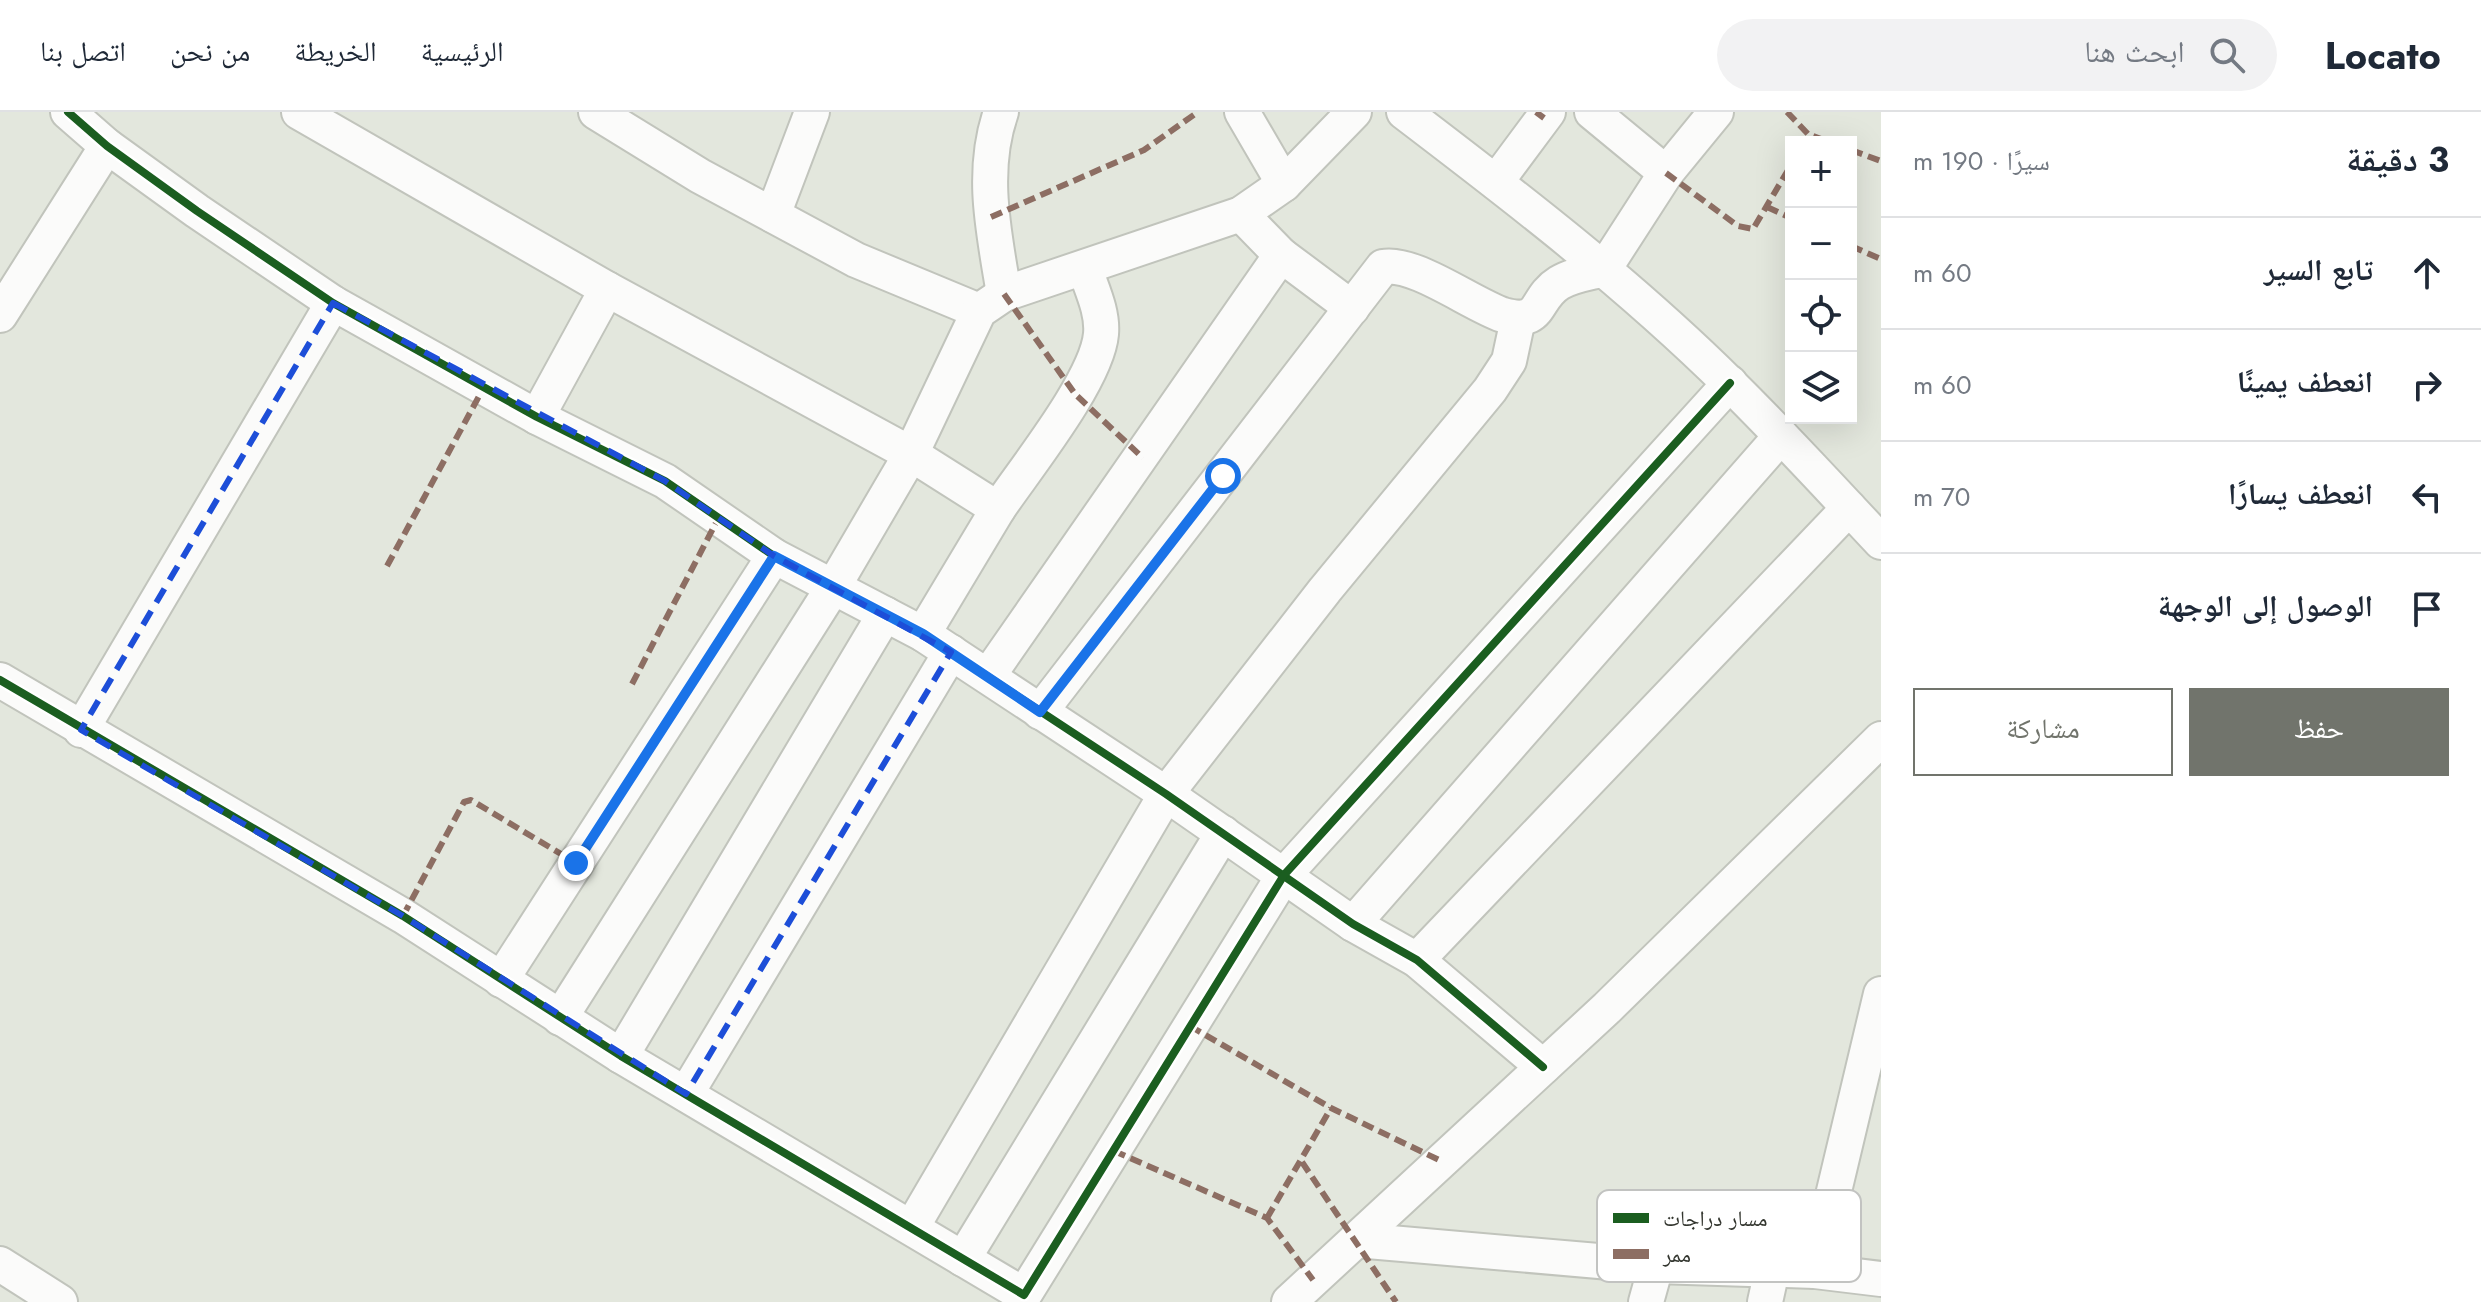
<!DOCTYPE html>
<html lang="ar">
<meta charset="utf-8">
<style>
body{margin:0;font-family:Jost,"Noto Naskh Arabic",sans-serif;background:#f2f2f3;color:#1f2937;direction:rtl}
.controls{position:absolute;right:24px;top:24px;display:grid;overflow:hidden;border-radius:0px;box-shadow:0 8px 32px #0002}
.controls button{width:72px;height:72px;display:grid;place-items:center;padding:0;border:0;border-bottom:2px solid #e0e1e3;background:#fff;color:#1f2937;font:40px sans-serif}
.stop{position:absolute;width:24px;height:24px;margin:-18px;border:6px solid #1a73e8;border-radius:50%;background:#fff}
.stop.end{background:#1a73e8;border-color:#fff;box-shadow:0 2px 8px #0008}
.list{margin:0;padding:0;list-style:none}
h2{display:flex;justify-content:space-between;align-items:center;height:104px;margin:0;padding:0 32px;font-size:34px}
h2 small{font-size:26px;font-weight:400;color:#747a83}
.list li{display:grid;grid-template-columns:52px 1fr auto;gap:24px;align-items:center;box-sizing:border-box;height:112px;padding:0 32px;border-top:2px solid #e0e1e3}
.list b{display:block;font-size:30px;white-space:nowrap}
.list em{font-size:26px;font-style:normal;color:#747a83}
.actions{display:flex;gap:16px;padding:24px 32px}
.actions a{flex:1;padding:18px 0;border:2px solid #71746c;border-radius:0px;text-align:center;font-size:28px;color:#71746c}
.actions .main{background:#71746c;color:#fff}
.icon{flex:none;width:44px;height:44px;fill:none;stroke:currentColor;stroke-width:2;stroke-linecap:round;stroke-linejoin:round}
.map{position:relative;flex:none;width:1881px;height:1190px;overflow:hidden;direction:ltr}
header{display:flex;align-items:center;gap:48px;box-sizing:border-box;height:112px;padding:0 40px;background:#fff;border-bottom:2px solid #e0e1e3}
header strong{font-size:38px}
nav{display:flex;gap:44px;margin-inline-start:auto;font-size:28px}
.search{width:560px;height:72px;background:#f2f2f3;display:flex;align-items:center;gap:20px;box-sizing:border-box;padding:0 28px;border-radius:44px;color:#747a83;font-size:30px}
main{display:flex}
aside{flex:1;background:#fff}
.map>svg:first-child{display:block}
</style>
<header>
<strong>Locato</strong>
<div class="search"><svg class="icon" aria-label="search" viewBox="0 0 24 24"><circle cx="10" cy="10" r="6"/><path d="M15 15l6 6"/></svg>ابحث هنا</div>
<nav><a>الرئيسية</a><a>الخريطة</a><a>من نحن</a><a>اتصل بنا</a></nav>
</header>
<main>
<aside>
<h2>3 دقيقة<small>سيرًا · 190 m</small></h2>
<ul class="list">
<li><svg class="icon" aria-label="ahead" viewBox="0 0 24 24"><path d="M12 20V5M6 11l6-6 6 6"/></svg><div><b>تابع السير</b></div><em>60 m</em></li>
<li><svg class="icon" aria-label="right" viewBox="0 0 24 24"><path d="M7 20v-9h11M14 6l5 5-5 5"/></svg><div><b>انعطف يمينًا</b></div><em>60 m</em></li>
<li><svg class="icon" aria-label="left" viewBox="0 0 24 24"><path d="M17 20v-9H6M10 6l-5 5 5 5"/></svg><div><b>انعطف يسارًا</b></div><em>70 m</em></li>
<li><svg class="icon" aria-label="arrive" viewBox="0 0 24 24"><path d="M6 21V4h12l-3 4 3 4H6"/></svg><div><b>الوصول إلى الوجهة</b></div></li>
</ul>
<div class="actions"><a class="main">حفظ</a><a>مشاركة</a></div>
</aside>
<div class="map">
<svg width="1881" height="1190" viewBox="0 0 1881 1190">
<rect width="100%" height="100%" fill="#e3e7dd"/>
<g fill="none" stroke-linecap="round" stroke-linejoin="round">
<defs>
<g id="street">
<polyline points="68,0 107,34 197,99 333,191 537,305 665,369 774,444 923,522 1166,682 1353,812 1417,848 1543,955"/>
<polyline points="299,0 607,177 911,342 998,397 923,522"/>
<polyline points="596,0 700,64 856,148 979,199"/>
<path d="M 1001,0 C 980,60 994,121 1004,182"/>
<polyline points="1242,0 1284,72"/>
<path d="M 1404,0 C 1517,86 1629,172 1730,272 C 1782,323 1831,377 1881,430"/>
<polyline points="1592,0 1666,61"/>
<polyline points="1496,70 1548,0"/>
<polyline points="773,103 812,0"/>
<polyline points="1281,143 1352,196"/>
<polyline points="0,203 107,34"/>
<polyline points="537,305 607,177"/>
<path d="M 998,397 C 1025,357 1097,268 1101,222 C 1103,200 1092,178 1085,157"/>
<polyline points="988,564 1281,143 1241,102"/>
<polyline points="0,568 403,804 621,944 1024,1183 1284,763 1730,271"/>
<path d="M 1040,600 L 1383,155 C 1414,149 1471,192 1503,203 C 1544,214 1533,187 1559,171 C 1572,163 1589,161 1604,157 L 1666,61 L 1716,0"/>
<polyline points="81,618 333,191"/>
<polyline points="1353,812 1781,324"/>
<polyline points="1417,848 1849,396"/>
<polyline points="501,868 774,444"/>
<polyline points="560,906 832,477 911,342 979,199 1004,182 1241,102 1284,72 1354,0"/>
<polyline points="621,944 885,502"/>
<polyline points="686,982 951,540"/>
<polyline points="912,1115 1166,682 1325,478 1490,278 1509,249 1518,207"/>
<polyline points="1356,1128 1656,1154 1815,1159 1881,1167"/>
<polyline points="963,1147 1223,721"/>
<polyline points="0,1152 60,1190"/>
<polyline points="1815,1159 1881,882"/>
<polyline points="1289,1190 1607,896 1881,627"/>
<polyline points="1646,1190 1656,1154"/>
<polyline points="1765,1190 1772,1158"/>
</g>
</defs>
<use href="#street" stroke="#c1c4bc" stroke-width="38"/>
<use href="#street" stroke="#fbfbfa" stroke-width="34"/>
<g stroke="#8d6e63" stroke-width="6" stroke-dasharray="12 6" stroke-linecap="butt">
<polyline points="1536,0 1544,6"/>
<polyline points="1787,0 1808,22 1829,30"/>
<polyline points="1851,38 1881,49"/>
<polyline points="1666,61 1738,114 1753,117 1791,53"/>
<polyline points="1767,95 1791,106"/>
<polyline points="991,105 1144,38 1198,0"/>
<polyline points="1851,134 1881,147"/>
<polyline points="1004,182 1075,282 1143,346"/>
<polyline points="387,454 484,275"/>
<polyline points="632,572 719,405"/>
<polyline points="403,804 464,690 471,688 576,751"/>
<polyline points="1190,914 1331,996 1439,1048"/>
<polyline points="1114,1039 1267,1106 1313,1168"/>
<polyline points="1302,1050 1396,1190"/>
<polyline points="1267,1106 1331,996"/>
</g>
<defs>
<g id="cycleway">
<polyline points="68,0 107,34 197,99 333,191 537,305 665,369 774,444 923,522 1166,682 1353,812 1417,848 1543,955"/>
<polyline points="0,568 403,804 621,944 1024,1183 1284,763 1730,271"/>
</g>
</defs>
<use href="#cycleway" stroke="#fff" stroke-width="13"/>
<use href="#cycleway" stroke="#1b5e20" stroke-width="8"/>
</g>
<g fill="none" stroke-linecap="round" stroke-linejoin="round">
<polyline stroke="#1a73e8" stroke-width="10" points="576,751 774,444 923,522 1040,600 1223,364"/>
</g>
<path fill="none" stroke="#1d4ed8" stroke-width="6" stroke-dasharray="16 10" stroke-linejoin="round" d="M 333,191 L 665,369 L 774,444 L 951,540 L 686,982 L 403,804 L 81,618 Z"/>
<rect x="1597" y="1078" width="264" height="92" rx="12" fill="#fff" stroke="#c2c3c1" stroke-width="2"/>
<rect x="1613" y="1101" width="36" height="10" fill="#1b5e20"/>
<rect x="1613" y="1137" width="36" height="10" fill="#8d6e63"/>
<g font-size="22" fill="#33362f">
<text x="1663" y="1114">مسار دراجات</text>
<text x="1663" y="1150">ممر</text>
</g>
</svg>
<div class="controls">
<button>+</button>
<button>−</button>
<button><svg class="icon" aria-label="locate" viewBox="0 0 24 24"><circle cx="12" cy="12" r="6"/><path d="M12 2v4M12 18v4M2 12h4M18 12h4"/></svg></button>
<button><svg class="icon" aria-label="layers" viewBox="0 0 24 24"><path d="M12 4l9 5-9 5-9-5zM3 14l9 5 9-5"/></svg></button>
</div>
<div class="stop" style="left:1223px;top:364px"></div>
<div class="stop end" style="left:576px;top:751px"></div>
</div>
</main>
